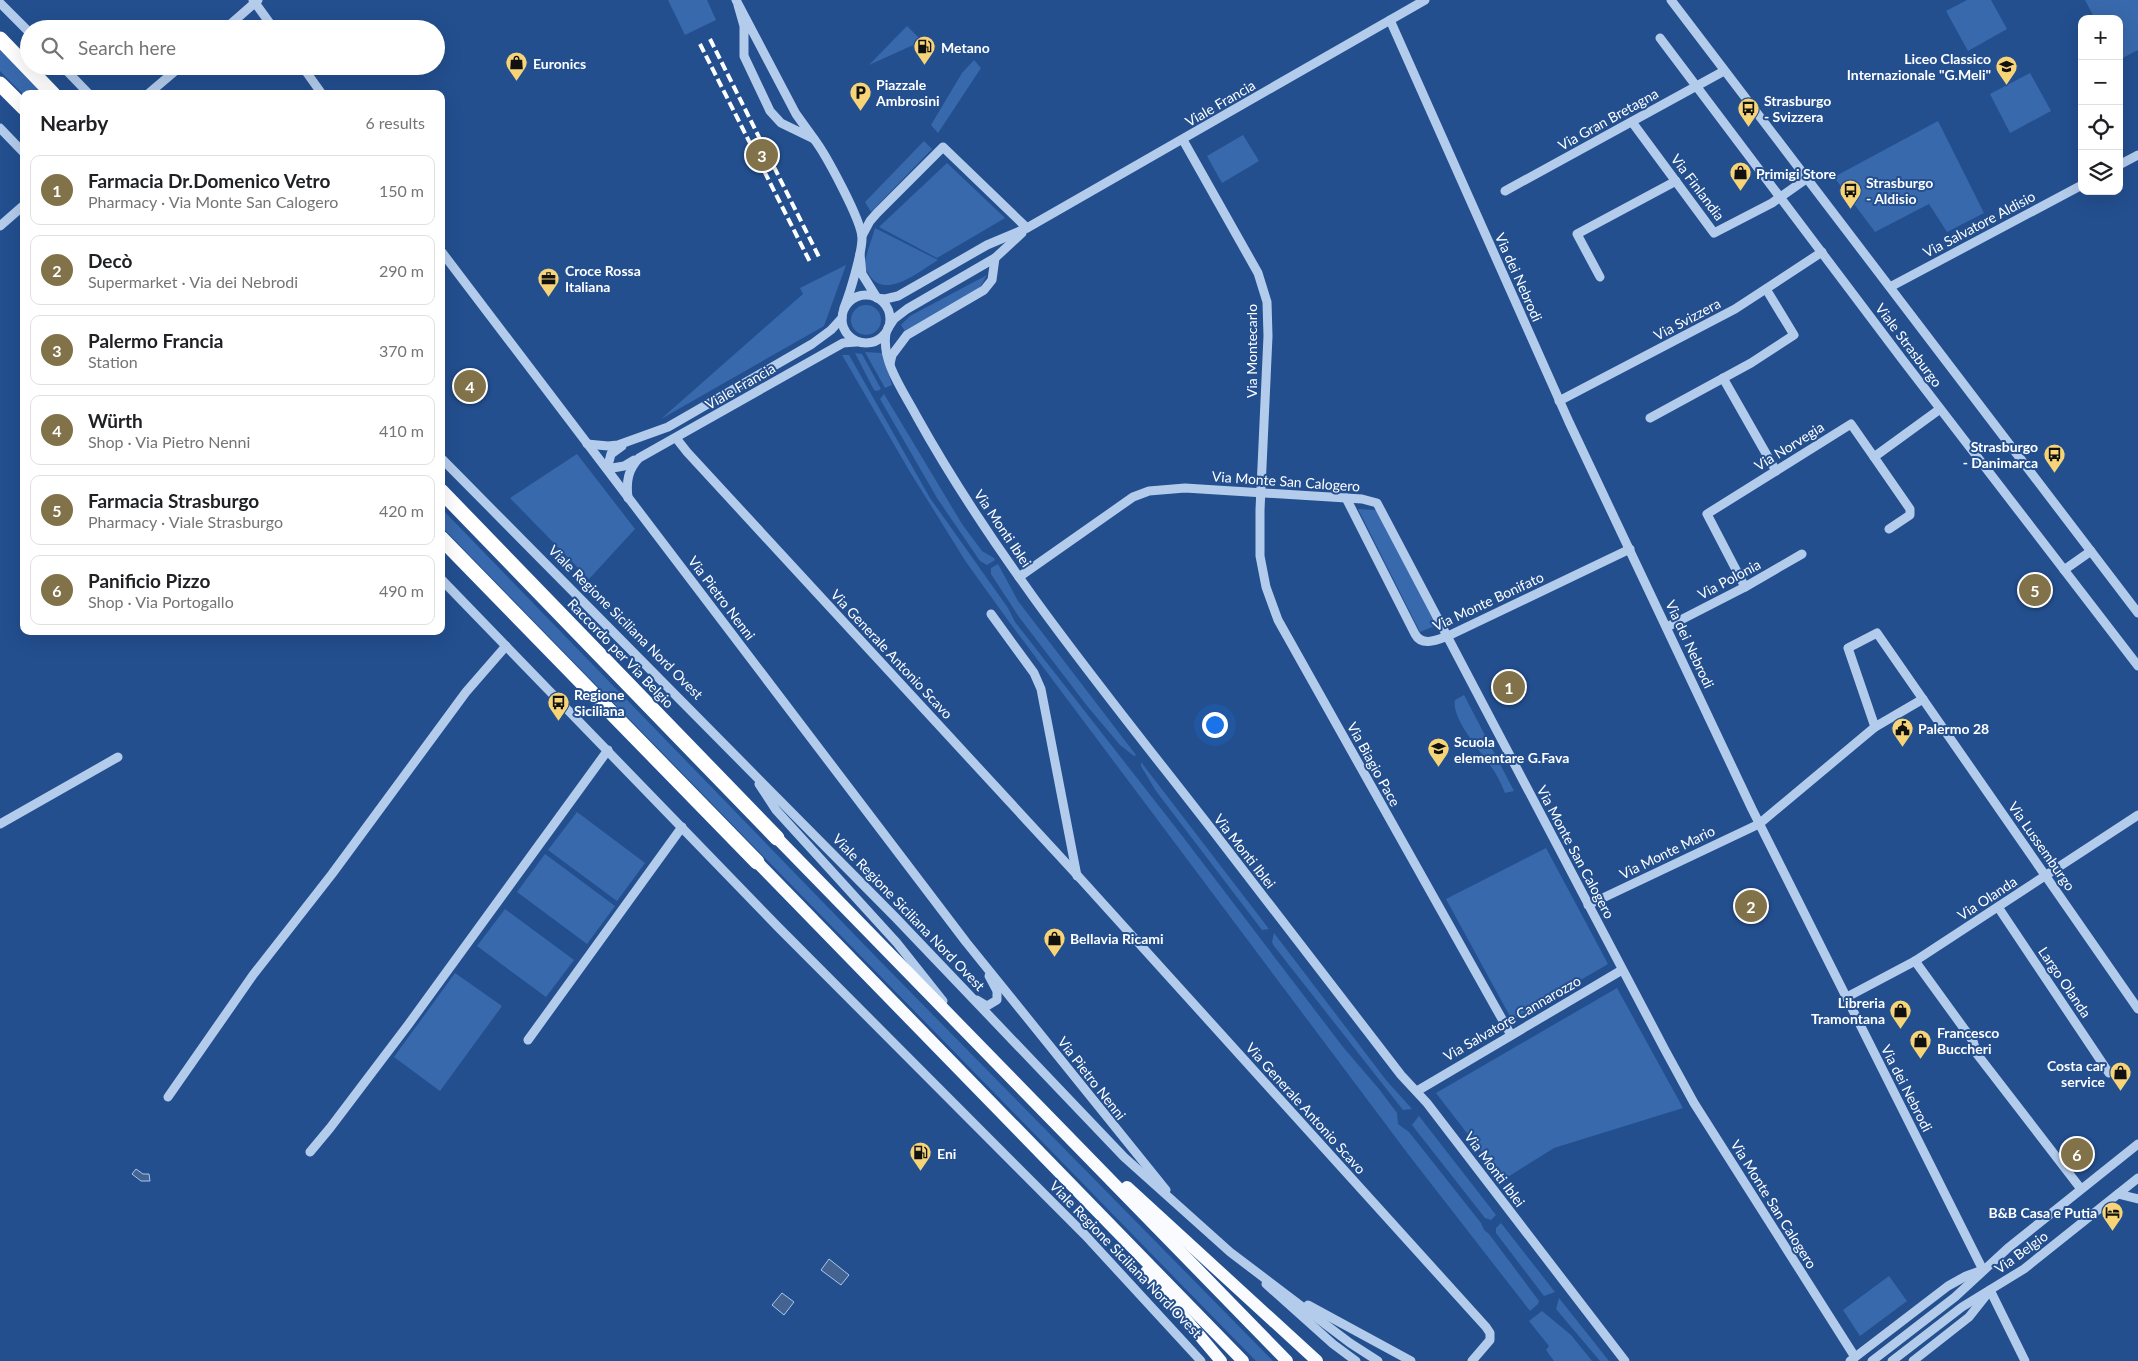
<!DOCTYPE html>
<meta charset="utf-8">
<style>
body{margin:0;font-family:Lato,sans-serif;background:#f2f2f2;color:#202124}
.controls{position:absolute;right:15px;top:15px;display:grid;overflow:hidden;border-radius:10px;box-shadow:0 5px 20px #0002}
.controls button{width:45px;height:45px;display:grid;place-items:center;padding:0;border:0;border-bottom:1px solid #e0e0e0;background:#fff;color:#202124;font:25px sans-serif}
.you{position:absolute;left:1214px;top:724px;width:18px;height:18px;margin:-12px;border:4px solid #fff;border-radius:50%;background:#1a73e8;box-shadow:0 0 0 8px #1a73e833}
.badge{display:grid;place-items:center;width:32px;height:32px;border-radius:50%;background:#817249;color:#fff;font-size:16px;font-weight:700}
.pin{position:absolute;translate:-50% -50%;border:2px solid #fff;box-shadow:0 1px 5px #0006}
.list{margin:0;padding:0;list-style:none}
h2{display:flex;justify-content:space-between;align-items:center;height:65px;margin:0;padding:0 20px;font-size:21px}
h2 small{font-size:16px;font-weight:400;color:#757577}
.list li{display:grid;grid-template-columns:32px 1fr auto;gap:15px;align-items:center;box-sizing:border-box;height:70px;margin:0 10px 10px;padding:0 10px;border:1px solid #e0e0e0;border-radius:10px}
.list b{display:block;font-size:19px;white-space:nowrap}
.list p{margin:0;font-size:16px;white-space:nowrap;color:#757577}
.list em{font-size:16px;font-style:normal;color:#757577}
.icon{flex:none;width:28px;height:28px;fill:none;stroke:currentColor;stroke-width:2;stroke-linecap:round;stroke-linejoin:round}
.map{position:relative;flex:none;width:2138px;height:1361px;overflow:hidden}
.search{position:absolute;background:#fff;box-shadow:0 5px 20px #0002;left:20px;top:20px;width:425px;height:55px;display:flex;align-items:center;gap:12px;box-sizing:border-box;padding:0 18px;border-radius:28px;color:#757577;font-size:19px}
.panel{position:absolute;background:#fff;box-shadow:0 5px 20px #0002;left:20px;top:90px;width:425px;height:545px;border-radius:10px}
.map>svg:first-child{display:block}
</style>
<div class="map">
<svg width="2138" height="1361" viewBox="0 0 2138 1361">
<rect width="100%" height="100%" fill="#234f8f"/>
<g fill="#3869ac">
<polygon points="668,0 707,0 716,20 685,35"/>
<polygon points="1967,0 1991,0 2007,29 1968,51 1946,11"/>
<polygon points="2085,0 2138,0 2138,50 2119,60 2119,19 2095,19"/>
<polygon points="907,26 922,41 869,65"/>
<polygon points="0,50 43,94 24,94 24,95 0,71"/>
<polygon points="974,60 981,68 938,133 931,125 962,73"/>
<polygon points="2030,73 2051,111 2010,133 1990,94"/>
<polygon points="1938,121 1984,213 1947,232 1929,204 1875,232 1834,177"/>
<polygon points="1243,135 1259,161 1222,183 1207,156"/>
<polygon points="924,141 932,149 871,212 865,202"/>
<polygon points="947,163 1005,218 937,258 879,227"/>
<path d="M 875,228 L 938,260 C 921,270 886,300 870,276 C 867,272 865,267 865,262 C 867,251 872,239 875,228 Z"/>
<polygon points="846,265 824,326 661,419 803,294 800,288"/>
<polygon points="987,275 979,289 905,331 901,325 910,316"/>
<circle cx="866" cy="320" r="15"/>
<polygon points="865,352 882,353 892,385 885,388"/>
<polygon points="855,353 862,354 881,389 877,391 874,390"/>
<polygon points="842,355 849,355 930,498 1008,608 1015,622 1180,833 1343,1047 1379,1089 1397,1113 1398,1124 1409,1132 1481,1223 1484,1230 1489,1234 1539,1301 1538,1304 1530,1311 1408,1154 1007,619 966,562 910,472"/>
<polygon points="884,394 962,524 982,551 994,558 995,560 987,565 980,561 937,498 880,399"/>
<polygon points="577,454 635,529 589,579 510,498"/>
<polygon points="441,508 882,963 1273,1361 1256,1361 441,526"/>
<polygon points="1358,509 1376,510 1437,625 1420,632"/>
<polygon points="998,564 1018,601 1136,755 1134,756 1120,745 1088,707 1019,617 991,574 991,568"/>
<path d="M 1464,695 L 1514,791 L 1505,793 C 1501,783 1496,773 1490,765 C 1480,751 1451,718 1455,700 Z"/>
<polygon points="1141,762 1269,929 1262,930 1156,791 1141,766"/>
<polygon points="577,812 645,863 617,901 548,850"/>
<polygon points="1546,848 1608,964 1512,1020 1446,899"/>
<polygon points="545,854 615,906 587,944 517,892"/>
<polygon points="505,909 574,960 546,997 477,946"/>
<polygon points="1274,933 1386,1080 1412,1109 1403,1110 1274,946 1272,942"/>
<polygon points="455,973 502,1006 440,1091 394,1057"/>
<polygon points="1617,988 1683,1108 1554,1148 1503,1180 1436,1093"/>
<polygon points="1419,1116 1496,1215 1491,1220 1485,1218 1412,1125"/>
<polygon points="1501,1223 1555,1292 1544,1296 1496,1233 1496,1228"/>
<polygon points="1889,1276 1907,1301 1860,1336 1843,1310"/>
<polygon points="1559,1298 1609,1361 1600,1361 1556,1309"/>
<polygon points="1542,1311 1571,1335 1592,1361 1554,1361 1546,1350 1549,1346 1529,1321"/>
</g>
<g fill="#446391" stroke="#a8c6ed">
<polygon points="136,1169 143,1174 149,1174 150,1181 141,1181 132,1174"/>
<polygon points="829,1259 849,1275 841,1285 821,1270"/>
<polygon points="782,1293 794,1302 784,1315 772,1305"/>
</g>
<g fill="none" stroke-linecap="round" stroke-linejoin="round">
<g stroke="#b4ccec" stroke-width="9">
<polyline points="253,0 274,29"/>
<polyline points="736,0 796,114 814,139 781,123 770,111 744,56 744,26 738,5"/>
<polyline points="1671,0 2138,613"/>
<polyline points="0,3 29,32"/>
<polyline points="1390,20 1569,422 1752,809 1983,1270"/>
<polyline points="225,29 258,0"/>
<polyline points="1660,38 1902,359 2138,666"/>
<polyline points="62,66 89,94"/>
<polyline points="302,66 322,94"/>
<polyline points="148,94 181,66"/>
<polyline points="1632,122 1714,233 1772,203 1806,179"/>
<polyline points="0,128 24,153"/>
<path d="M 814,139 C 825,153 862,221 862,238 C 862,253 850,293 844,308"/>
<polyline points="1183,140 1258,273 1267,302 1268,336 1260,510 1260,556 1266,587 1278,620 1511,1035"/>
<polyline points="2119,165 2138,155"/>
<polyline points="1505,191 1724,71"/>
<polyline points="0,226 24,205"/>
<polyline points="862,236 870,221 877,213 943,147 1027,228"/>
<polyline points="441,251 966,942 1166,1190"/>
<polyline points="860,254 862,274 877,298 885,299 898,296 987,245 1027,228 1425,0"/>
<polyline points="1600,277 1577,234 1676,181"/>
<polyline points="1890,287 2082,185"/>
<circle cx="866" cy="319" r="24"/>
<polyline points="888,328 894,319 907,309 995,258 1022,233"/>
<path d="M 886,333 C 881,362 904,392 917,417 C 1001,568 1114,703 1220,840 C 1280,918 1341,996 1401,1075 L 1427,1103 L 1625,1361"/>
<polyline points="890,364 892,355 907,335 984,290 992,280 995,258"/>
<polyline points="1723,378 1776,471"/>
<polyline points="1559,401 1735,309 1822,252"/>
<polyline points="1650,418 1751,363 1794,335 1766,289"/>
<polyline points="676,438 687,452 1078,876 1486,1327 1490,1333 1490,1340 1472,1361"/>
<polyline points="587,444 608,446 618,445 668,427 812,344 831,330 842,318"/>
<polyline points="622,446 611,454 607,469 624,466 634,460"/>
<polyline points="1874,457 1910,509 1910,515 1889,529"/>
<polyline points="441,458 895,917 1124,1157 1230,1252 1350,1343 1378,1361"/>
<path d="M 628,498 C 626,481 628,470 639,458 L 843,343 L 856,342"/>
<path d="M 1346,498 L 1415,634 C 1422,647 1437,640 1448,636 L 1630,549"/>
<polyline points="2064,570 2091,551"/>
<polyline points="1019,577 1133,497 1149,491 1185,488 1362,499 1377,503 1665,1050 1694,1103 1855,1357"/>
<polyline points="441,579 779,928 1085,1235 1201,1361"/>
<polyline points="1745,587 1707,514 1851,424 1874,457 1940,409"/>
<polyline points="991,614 1034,673 1041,689 1077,876"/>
<polyline points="1667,627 1745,587 1802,554"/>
<polyline points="1875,727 1923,699"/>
<polyline points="759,784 776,810 897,943 943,1001"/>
<polyline points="0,824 118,757"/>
<polyline points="1588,905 1759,824 1875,727 1848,648 1877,633 2138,1009"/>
<polyline points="1998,907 2109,1073"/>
<polyline points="1915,961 1973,1041 1977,1054 2081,1189"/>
<polyline points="1847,997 1915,961 2138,815"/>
<polyline points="977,1000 987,1006 997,1000 997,991 989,976"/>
<polyline points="528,1040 682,827"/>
<polyline points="1417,1091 1622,970"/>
<polyline points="168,1097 253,975 332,874 466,692 506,646"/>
<polyline points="310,1152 330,1128 408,1025 608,750"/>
<polyline points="2118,1194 2138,1199"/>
<polyline points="1266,1284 1333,1344 1356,1361"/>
<polyline points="1990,1290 2025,1361"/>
<polyline points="1308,1305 1411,1361"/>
<polyline points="1850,1361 1948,1286 1966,1276 1980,1271"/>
<polyline points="1872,1361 1955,1297 2008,1248 2138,1144"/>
<polyline points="1892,1361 1962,1307 2024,1269 2138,1178"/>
<polyline points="1913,1361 1969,1317 1988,1293"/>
</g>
<g stroke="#f9fbff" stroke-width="12">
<polyline points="777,838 1287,1361"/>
<polyline points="757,862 1243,1361"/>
<polyline points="1127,1187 1317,1361"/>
<polyline points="1146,1272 1221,1361"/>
</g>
<g stroke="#fff" stroke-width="15">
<polyline points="0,39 53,94"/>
<polyline points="0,84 24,108"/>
<polyline points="441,491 777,838"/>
<polyline points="441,538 757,862"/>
</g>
<g stroke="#fff" stroke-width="4" stroke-dasharray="9 4" stroke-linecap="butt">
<polyline points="710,39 819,257"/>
<polyline points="700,44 810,262"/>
</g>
</g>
<defs>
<symbol id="fuel-pin" viewBox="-11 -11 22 30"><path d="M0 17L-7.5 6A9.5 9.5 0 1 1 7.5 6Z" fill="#f7d577" stroke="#234f8f"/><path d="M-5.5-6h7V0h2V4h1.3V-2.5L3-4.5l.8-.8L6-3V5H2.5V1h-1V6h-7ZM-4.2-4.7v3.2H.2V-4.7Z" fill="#111"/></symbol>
<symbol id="shop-pin" viewBox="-11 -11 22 30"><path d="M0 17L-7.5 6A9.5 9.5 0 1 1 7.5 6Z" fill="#f7d577" stroke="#234f8f"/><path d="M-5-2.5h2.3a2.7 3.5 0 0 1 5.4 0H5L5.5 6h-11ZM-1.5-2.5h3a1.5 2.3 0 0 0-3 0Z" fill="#111"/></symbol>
<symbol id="school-pin" viewBox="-11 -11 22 30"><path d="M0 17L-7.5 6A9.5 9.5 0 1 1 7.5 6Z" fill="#f7d577" stroke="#234f8f"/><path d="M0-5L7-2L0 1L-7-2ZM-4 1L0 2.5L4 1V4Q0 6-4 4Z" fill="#111"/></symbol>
<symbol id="parking-pin" viewBox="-11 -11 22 30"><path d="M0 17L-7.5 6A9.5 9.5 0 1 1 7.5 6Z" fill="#f7d577" stroke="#234f8f"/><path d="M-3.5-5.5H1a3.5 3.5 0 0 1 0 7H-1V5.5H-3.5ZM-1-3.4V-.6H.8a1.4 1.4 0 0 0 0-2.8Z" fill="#111"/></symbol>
<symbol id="bus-pin" viewBox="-11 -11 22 30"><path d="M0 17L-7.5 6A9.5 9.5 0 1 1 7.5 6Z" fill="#f7d577" stroke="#234f8f"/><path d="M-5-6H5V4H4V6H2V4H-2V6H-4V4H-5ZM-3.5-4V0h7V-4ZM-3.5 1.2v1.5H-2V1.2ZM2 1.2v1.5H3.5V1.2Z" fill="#111"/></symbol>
<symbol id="office-pin" viewBox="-11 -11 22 30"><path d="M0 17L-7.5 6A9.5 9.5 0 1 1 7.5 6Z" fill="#f7d577" stroke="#234f8f"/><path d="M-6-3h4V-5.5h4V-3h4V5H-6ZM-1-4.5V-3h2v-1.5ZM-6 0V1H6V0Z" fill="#111"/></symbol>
<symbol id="civic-pin" viewBox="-11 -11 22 30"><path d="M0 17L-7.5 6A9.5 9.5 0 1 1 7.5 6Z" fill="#f7d577" stroke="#234f8f"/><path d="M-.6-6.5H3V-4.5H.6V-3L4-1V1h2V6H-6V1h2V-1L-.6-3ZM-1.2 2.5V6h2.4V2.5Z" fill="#111"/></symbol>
<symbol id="hotel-pin" viewBox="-11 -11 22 30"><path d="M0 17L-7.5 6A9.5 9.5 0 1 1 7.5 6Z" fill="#f7d577" stroke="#234f8f"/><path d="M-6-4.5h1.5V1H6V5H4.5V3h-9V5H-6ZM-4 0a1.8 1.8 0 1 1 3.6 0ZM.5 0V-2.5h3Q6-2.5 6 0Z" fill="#111"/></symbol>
</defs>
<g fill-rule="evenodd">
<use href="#fuel-pin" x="912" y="34" width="25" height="34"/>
<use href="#shop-pin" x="504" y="50" width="25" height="34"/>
<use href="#school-pin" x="1994" y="54" width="25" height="34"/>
<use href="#parking-pin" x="848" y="80" width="25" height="34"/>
<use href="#bus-pin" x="1736" y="96" width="25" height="34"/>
<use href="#shop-pin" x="1728" y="160" width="25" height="34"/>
<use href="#bus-pin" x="1838" y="178" width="25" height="34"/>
<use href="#office-pin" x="536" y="266" width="25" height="34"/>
<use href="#bus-pin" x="2042" y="442" width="25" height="34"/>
<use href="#bus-pin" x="546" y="690" width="25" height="34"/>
<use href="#civic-pin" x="1890" y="716" width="25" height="34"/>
<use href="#school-pin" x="1426" y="736" width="25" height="34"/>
<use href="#shop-pin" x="1042" y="926" width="25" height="34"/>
<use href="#shop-pin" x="1888" y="998" width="25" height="34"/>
<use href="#shop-pin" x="1908" y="1028" width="25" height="34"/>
<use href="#shop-pin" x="2108" y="1060" width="25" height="34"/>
<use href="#fuel-pin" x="908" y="1140" width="25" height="34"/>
<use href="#hotel-pin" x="2100" y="1200" width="25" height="34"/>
</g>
<g text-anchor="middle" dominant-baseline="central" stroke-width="4" stroke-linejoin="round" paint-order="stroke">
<g font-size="14" font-weight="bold" fill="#fff" stroke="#234f8f" text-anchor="start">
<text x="941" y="47">Metano</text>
<text x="1991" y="58" text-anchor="end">Liceo Classico<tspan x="1991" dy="16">Internazionale "G.Meli"</tspan></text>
<text x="533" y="63">Euronics</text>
<text x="876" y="84">Piazzale<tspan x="876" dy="16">Ambrosini</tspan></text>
<text x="1764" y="100">Strasburgo<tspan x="1764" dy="16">- Svizzera</tspan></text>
<text x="1756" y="173">Primigi Store</text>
<text x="1866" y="182">Strasburgo<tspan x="1866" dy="16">- Aldisio</tspan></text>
<text x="565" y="270">Croce Rossa<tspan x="565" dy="16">Italiana</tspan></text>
<text x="2038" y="446" text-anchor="end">Strasburgo<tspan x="2038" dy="16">- Danimarca</tspan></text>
<text x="574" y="694">Regione<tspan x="574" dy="16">Siciliana</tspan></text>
<text x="1918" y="728">Palermo 28</text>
<text x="1454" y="741">Scuola<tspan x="1454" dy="16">elementare G.Fava</tspan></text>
<text x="1070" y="938">Bellavia Ricami</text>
<text x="1885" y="1002" text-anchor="end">Libreria<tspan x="1885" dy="16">Tramontana</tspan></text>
<text x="1937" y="1032">Francesco<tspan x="1937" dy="16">Buccheri</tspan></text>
<text x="2105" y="1065" text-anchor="end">Costa car<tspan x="2105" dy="16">service</tspan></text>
<text x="937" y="1153">Eni</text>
<text x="2097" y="1212" text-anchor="end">B&amp;B Casa e Putia</text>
</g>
<g font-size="14" fill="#fff" stroke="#234f8f">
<text transform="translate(1220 103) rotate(-30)">Viale Francia</text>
<text transform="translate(1608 119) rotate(-29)">Via Gran Bretagna</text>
<text transform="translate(1698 187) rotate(53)">Via Finlandia</text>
<text transform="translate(1979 224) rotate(-28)">Via Salvatore Aldisio</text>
<text transform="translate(1519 277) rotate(66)">Via dei Nebrodi</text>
<text transform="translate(1687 319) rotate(-28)">Via Svizzera</text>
<text transform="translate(1909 345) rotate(53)">Viale Strasburgo</text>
<text transform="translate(1251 351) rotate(-90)">Via Montecarlo</text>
<text transform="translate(740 386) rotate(-30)">Viale Francia</text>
<text transform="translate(1789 446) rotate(-32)">Via Norvegia</text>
<text transform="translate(1286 481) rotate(4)">Via Monte San Calogero</text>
<text transform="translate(1003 528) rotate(56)">Via Monti Iblei</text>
<text transform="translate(1729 579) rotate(-28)">Via Polonia</text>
<text transform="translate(722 598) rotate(53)">Via Pietro Nenni</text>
<text transform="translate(1488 601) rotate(-25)">Via Monte Bonifato</text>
<text transform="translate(626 622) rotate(45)">Viale Regione Siciliana Nord Ovest</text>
<text transform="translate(1690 644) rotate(65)">Via dei Nebrodi</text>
<text transform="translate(621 653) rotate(46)">Raccordo per Via Belgio</text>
<text transform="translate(892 654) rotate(47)">Via Generale Antonio Scavo</text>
<text transform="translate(1374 764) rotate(61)">Via Biagio Pace</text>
<text transform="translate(2042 846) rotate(55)">Via Lussemburgo</text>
<text transform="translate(1245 851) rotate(52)">Via Monti Iblei</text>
<text transform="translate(1576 852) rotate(62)">Via Monte San Calogero</text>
<text transform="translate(1667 852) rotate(-26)">Via Monte Mario</text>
<text transform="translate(1987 898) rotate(-33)">Via Olanda</text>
<text transform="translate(909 912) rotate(46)">Viale Regione Siciliana Nord Ovest</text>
<text transform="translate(2065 982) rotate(56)">Largo Olanda</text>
<text transform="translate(1512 1018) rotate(-30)">Via Salvatore Cannarozzo</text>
<text transform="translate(1092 1078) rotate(52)">Via Pietro Nenni</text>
<text transform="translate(1907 1088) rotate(63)">Via dei Nebrodi</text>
<text transform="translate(1306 1108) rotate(48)">Via Generale Antonio Scavo</text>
<text transform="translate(1495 1169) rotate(53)">Via Monti Iblei</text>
<text transform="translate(1774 1204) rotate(58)">Via Monte San Calogero</text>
<text transform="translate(2021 1252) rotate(-36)">Via Belgio</text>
<text transform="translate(1126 1259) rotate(46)">Viale Regione Siciliana Nord Ovest</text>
</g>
</g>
</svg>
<div class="controls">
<button>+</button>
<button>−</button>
<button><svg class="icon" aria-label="locate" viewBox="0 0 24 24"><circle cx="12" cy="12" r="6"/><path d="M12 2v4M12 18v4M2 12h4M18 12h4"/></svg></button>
<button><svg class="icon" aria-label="layers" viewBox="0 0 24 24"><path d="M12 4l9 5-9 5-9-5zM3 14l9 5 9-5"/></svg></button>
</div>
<div class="you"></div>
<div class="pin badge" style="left:1509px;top:687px">1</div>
<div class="pin badge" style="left:1751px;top:906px">2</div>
<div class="pin badge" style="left:762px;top:155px">3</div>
<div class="pin badge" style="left:470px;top:386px">4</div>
<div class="pin badge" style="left:2035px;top:590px">5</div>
<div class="pin badge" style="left:2077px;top:1154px">6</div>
<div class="search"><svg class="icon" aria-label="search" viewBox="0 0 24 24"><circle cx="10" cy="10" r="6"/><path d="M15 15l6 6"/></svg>Search here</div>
<section class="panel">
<h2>Nearby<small>6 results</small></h2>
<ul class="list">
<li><span class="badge">1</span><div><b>Farmacia Dr.Domenico Vetro</b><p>Pharmacy · Via Monte San Calogero</p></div><em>150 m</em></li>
<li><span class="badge">2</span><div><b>Decò</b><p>Supermarket · Via dei Nebrodi</p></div><em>290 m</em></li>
<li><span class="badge">3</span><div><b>Palermo Francia</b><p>Station</p></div><em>370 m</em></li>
<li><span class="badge">4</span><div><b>Würth</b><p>Shop · Via Pietro Nenni</p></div><em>410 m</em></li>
<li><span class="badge">5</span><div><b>Farmacia Strasburgo</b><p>Pharmacy · Viale Strasburgo</p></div><em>420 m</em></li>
<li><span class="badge">6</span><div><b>Panificio Pizzo</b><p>Shop · Via Portogallo</p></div><em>490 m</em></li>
</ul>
</section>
</div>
